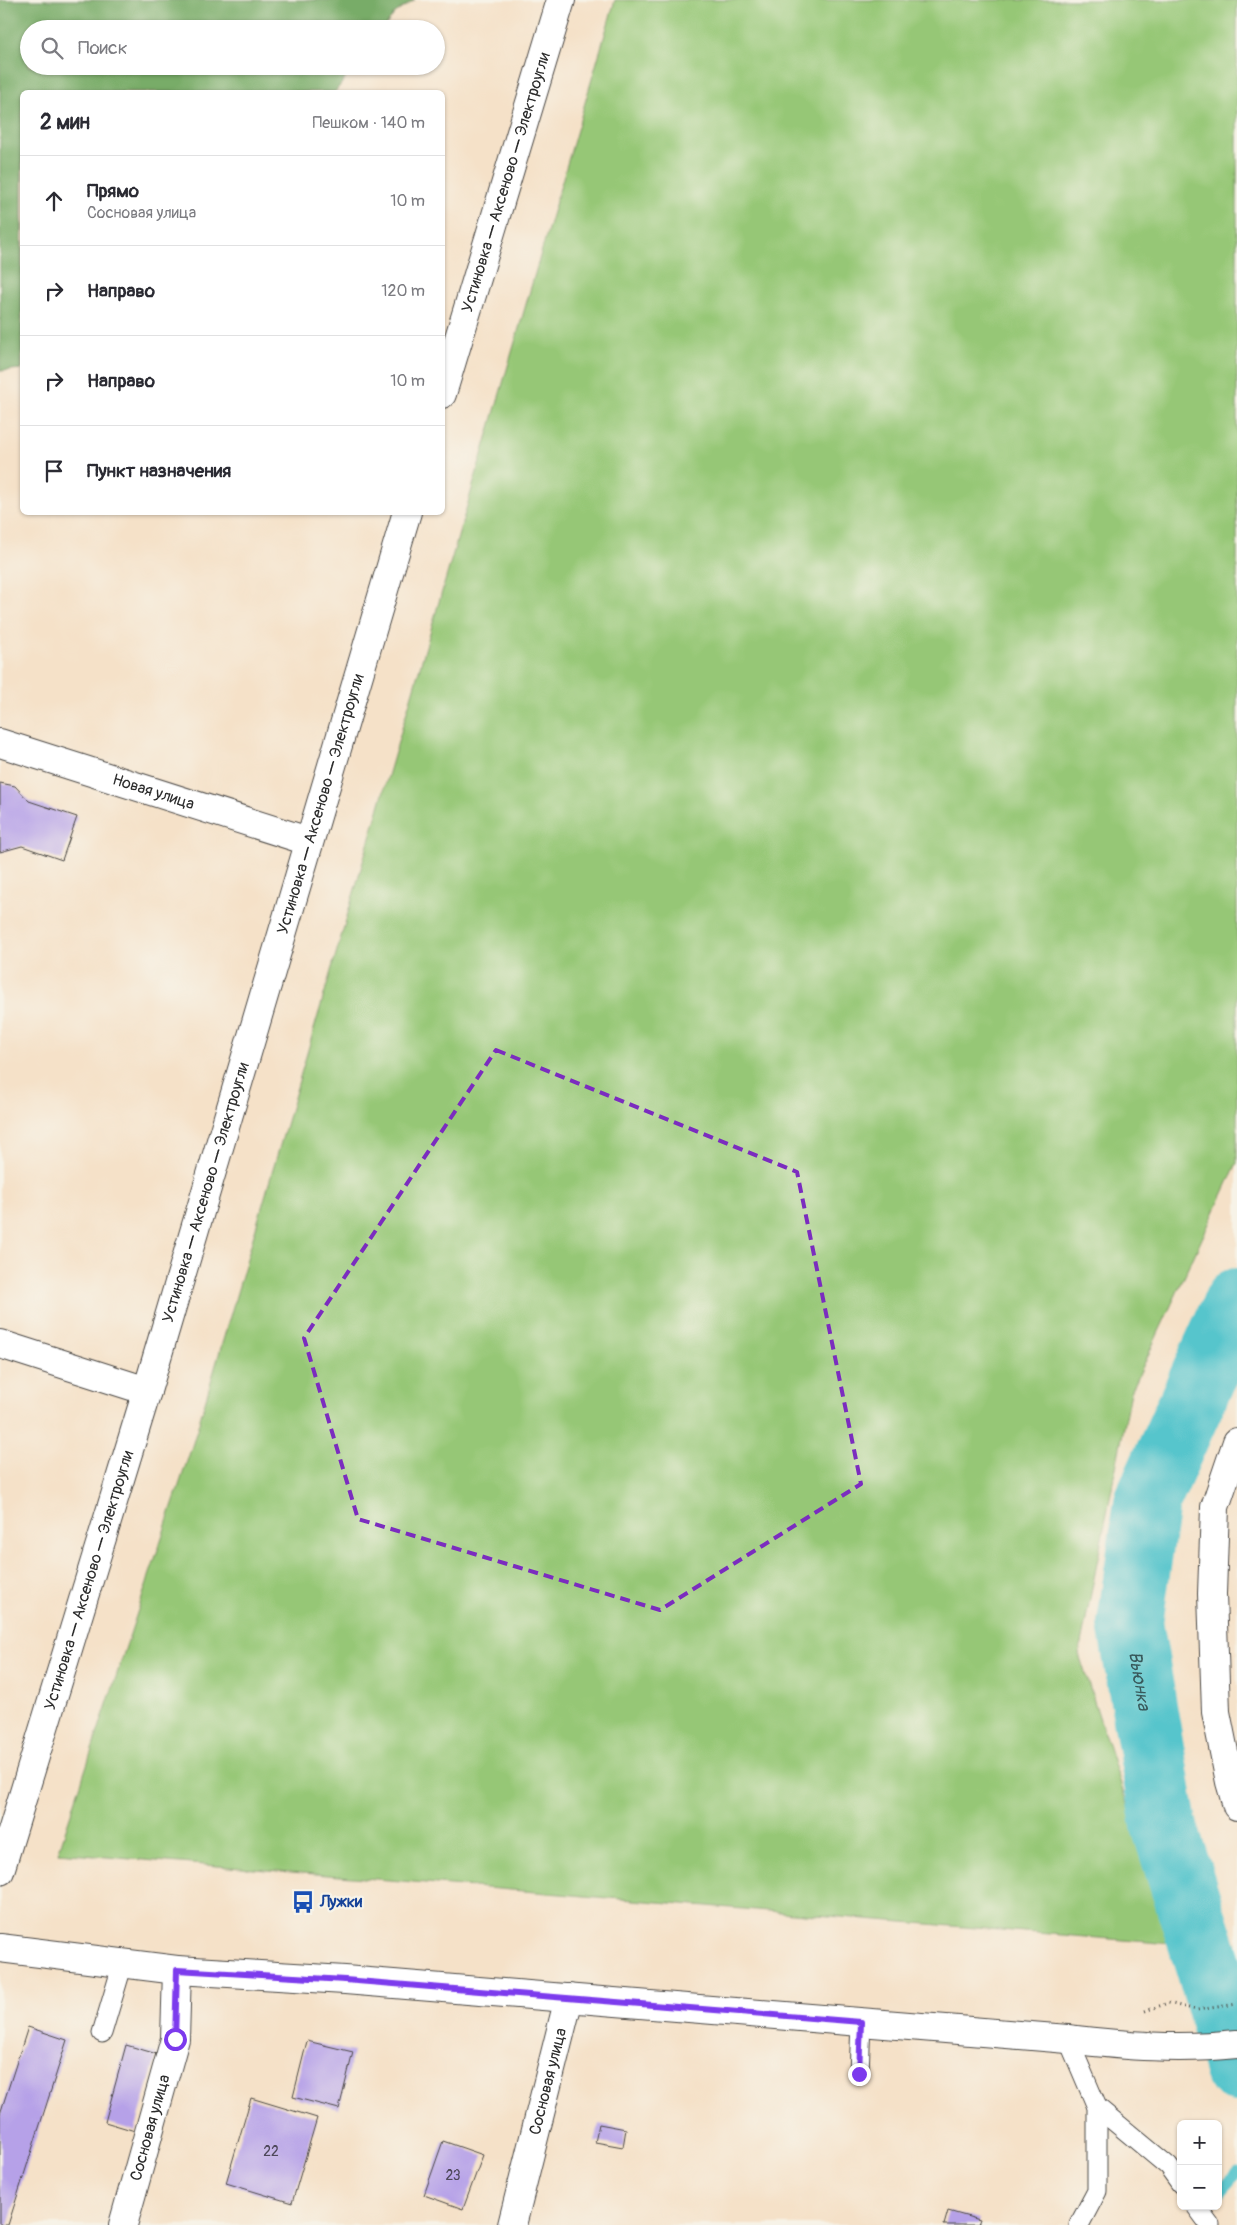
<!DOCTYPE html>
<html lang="ru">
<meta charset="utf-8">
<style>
body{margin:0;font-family:Pangolin,sans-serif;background:#f7f7f7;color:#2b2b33}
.controls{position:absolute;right:15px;bottom:15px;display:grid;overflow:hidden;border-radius:8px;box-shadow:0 1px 4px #0004}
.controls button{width:45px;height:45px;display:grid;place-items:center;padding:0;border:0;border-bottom:1px solid #e1e1e2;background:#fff;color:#2b2b33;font:25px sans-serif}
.stop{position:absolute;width:15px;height:15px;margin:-11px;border:4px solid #7c3aed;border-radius:50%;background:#fff}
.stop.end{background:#7c3aed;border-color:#fff;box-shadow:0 1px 5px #0008}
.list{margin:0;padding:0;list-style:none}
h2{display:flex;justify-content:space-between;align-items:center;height:65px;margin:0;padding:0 20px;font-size:21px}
h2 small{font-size:16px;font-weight:400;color:#7c7c81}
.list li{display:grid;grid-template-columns:32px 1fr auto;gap:15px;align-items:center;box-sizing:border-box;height:90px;padding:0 20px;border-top:1px solid #e1e1e2}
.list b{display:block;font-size:19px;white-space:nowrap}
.list p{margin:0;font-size:16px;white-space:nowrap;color:#7c7c81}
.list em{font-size:16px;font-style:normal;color:#7c7c81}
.icon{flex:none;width:28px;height:28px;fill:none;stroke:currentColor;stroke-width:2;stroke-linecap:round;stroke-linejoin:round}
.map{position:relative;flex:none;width:1237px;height:2225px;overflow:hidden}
.search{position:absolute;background:#fff;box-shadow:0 1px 4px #0004;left:20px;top:20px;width:425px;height:55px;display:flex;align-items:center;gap:12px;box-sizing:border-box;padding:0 18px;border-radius:28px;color:#7c7c81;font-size:19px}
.panel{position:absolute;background:#fff;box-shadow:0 1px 4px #0004;left:20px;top:90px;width:425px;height:425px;border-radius:8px}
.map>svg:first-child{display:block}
</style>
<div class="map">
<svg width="1237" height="2225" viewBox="0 0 1237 2225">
<rect width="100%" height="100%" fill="#f7f3e8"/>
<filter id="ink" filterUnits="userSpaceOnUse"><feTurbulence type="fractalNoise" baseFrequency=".02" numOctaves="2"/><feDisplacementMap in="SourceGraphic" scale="10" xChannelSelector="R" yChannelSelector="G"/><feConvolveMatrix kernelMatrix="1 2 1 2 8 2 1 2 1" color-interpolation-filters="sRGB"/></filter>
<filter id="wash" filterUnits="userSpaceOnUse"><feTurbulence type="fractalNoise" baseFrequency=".0096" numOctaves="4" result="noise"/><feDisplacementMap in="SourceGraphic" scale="20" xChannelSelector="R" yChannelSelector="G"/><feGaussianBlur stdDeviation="1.12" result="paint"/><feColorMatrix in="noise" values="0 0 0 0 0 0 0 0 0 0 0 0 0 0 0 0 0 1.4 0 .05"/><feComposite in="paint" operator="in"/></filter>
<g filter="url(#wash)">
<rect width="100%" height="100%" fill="#f5e1c8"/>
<polygon fill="#96c776" stroke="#607950" points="615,0 1237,0 1237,1163 1131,1392 1079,1654 1172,1944 58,1853 193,1443"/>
<polygon fill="#78ac67" stroke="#526c49" points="0,0 415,0 395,13 383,29 29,29 29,66 355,66 335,92 22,92 22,369 0,371"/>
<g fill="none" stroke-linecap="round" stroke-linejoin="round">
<polyline stroke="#57c5cc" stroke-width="11" points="1220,2192 1237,2173"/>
<path stroke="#57c5cc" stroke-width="66" id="s1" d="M 1237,1301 L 1147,1502 L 1130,1623 L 1164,1825 L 1209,1968 L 1237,2069"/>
</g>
<g id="blocks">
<g fill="#b6a1e8">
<polygon points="0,783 15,786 29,801 77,817 62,860 22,846 0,852"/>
<polygon points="28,2027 67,2040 8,2225 0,2225 0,2114"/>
<polygon points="307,2041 353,2052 339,2109 293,2097"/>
<polygon points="126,2045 157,2054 135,2131 105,2122"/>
<polygon points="251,2098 317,2118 292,2203 226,2183"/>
<polygon points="599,2124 626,2129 623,2147 595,2142"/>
<polygon points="443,2141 483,2155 463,2209 424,2195"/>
<polygon points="948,2211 980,2220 978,2225 944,2225"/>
</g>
</g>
</g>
<g filter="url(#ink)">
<use href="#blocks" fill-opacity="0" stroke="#494643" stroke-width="1"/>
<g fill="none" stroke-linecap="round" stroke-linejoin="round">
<defs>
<g id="lane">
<polyline points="102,2033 123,1963"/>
<polyline points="1068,2039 1097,2107 1097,2191 1079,2225"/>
<polyline points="859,2074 861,2022"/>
<polyline points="1097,2107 1168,2166 1181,2184"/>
<polyline points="1196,2206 1210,2225"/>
</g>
<g id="street">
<path id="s2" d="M 0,743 L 308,841"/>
<polyline points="0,1344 147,1391"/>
<polyline points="1237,1442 1215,1507 1212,1594 1216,1712 1230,1782 1237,1806"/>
<path id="s3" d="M 123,2225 L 175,2039 L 177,1970"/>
<path id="s4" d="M 512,2225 L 569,1998"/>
</g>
<g id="secondary">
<path id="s5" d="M 442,394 L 561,0"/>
<path id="s6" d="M 0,1871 L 147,1391 L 407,512"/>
<path d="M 0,1948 L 177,1970 L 345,1980 L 1068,2039 C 1126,2046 1179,2050 1237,2044"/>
</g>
</defs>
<use href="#lane" stroke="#494643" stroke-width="21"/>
<use href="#street" stroke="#494643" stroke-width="30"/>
<use href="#secondary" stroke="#494643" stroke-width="30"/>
<polyline stroke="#494643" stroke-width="3" stroke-dasharray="1 4" stroke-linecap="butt" points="1145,2011 1168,2003 1197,2010 1237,2004"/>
<use href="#lane" stroke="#fff" stroke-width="19"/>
<use href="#street" stroke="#fff" stroke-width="28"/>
<use href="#secondary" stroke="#fff" stroke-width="28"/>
</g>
</g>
<g fill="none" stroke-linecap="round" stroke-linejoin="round" filter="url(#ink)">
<polyline stroke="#7c3aed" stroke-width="6" points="175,2039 177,1970 345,1980 861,2022 859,2074"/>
</g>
<path fill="none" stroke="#7b2cbf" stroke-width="4" stroke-dasharray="10 6" stroke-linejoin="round" d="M 496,1050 L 797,1172 L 861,1484 L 660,1610 L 358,1519 L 304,1338 Z"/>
<defs>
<symbol id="bus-bare" viewBox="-9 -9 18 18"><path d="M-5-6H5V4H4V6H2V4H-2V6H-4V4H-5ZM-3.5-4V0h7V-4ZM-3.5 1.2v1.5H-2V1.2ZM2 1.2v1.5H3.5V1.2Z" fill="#1a4fb4" stroke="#f7f3e8" stroke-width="2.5" paint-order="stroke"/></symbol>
</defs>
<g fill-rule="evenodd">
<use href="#bus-bare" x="287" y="1886" width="32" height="32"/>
</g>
<g text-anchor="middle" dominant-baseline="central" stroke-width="4.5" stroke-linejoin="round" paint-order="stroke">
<g font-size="14" fill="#4e485a">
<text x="271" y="2151">22</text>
<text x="453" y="2175">23</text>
</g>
<g font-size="16" fill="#2b2b2b" stroke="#f7f3e8">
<text stroke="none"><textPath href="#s5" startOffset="221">Устиновка — Аксеново — Электроугли</textPath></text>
<text stroke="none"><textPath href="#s2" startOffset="161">Новая улица</textPath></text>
<text stroke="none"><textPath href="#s6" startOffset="1114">Устиновка — Аксеново — Электроугли</textPath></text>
<text stroke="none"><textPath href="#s6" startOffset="709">Устиновка — Аксеново — Электроугли</textPath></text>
<text stroke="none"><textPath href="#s6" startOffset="304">Устиновка — Аксеново — Электроугли</textPath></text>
<text stroke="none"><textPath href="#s4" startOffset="148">Сосновая улица</textPath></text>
<text stroke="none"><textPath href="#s3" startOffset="101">Сосновая улица</textPath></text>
</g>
<g font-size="16" font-weight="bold" fill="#164399" stroke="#f7f3e8" text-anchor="start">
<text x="320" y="1902">Лужки</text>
</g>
<g font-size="18" font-style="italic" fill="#38595b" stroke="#f7f3e8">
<text stroke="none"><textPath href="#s1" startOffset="401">Вьюнка</textPath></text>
</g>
</g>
</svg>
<div class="controls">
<button>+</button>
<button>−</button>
</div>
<div class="stop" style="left:175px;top:2039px"></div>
<div class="stop end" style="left:859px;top:2074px"></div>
<div class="search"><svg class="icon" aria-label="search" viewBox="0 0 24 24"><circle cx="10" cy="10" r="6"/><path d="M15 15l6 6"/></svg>Поиск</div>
<section class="panel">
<h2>2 мин<small>Пешком · 140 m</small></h2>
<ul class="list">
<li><svg class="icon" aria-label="ahead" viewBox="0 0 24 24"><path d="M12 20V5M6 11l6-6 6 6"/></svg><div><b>Прямо</b><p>Сосновая улица</p></div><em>10 m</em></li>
<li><svg class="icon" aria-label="right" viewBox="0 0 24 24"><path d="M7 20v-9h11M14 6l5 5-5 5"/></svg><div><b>Направо</b></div><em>120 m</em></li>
<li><svg class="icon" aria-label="right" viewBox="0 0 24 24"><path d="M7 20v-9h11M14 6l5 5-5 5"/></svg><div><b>Направо</b></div><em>10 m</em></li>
<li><svg class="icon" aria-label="arrive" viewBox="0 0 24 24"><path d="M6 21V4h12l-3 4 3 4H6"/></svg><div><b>Пункт назначения</b></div></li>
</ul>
</section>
</div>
